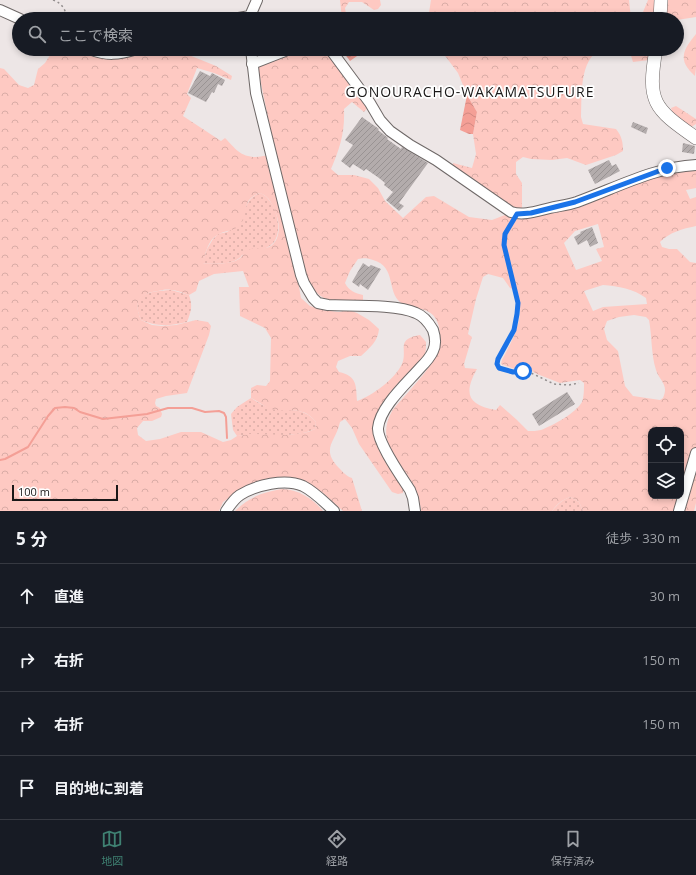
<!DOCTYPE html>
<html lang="ja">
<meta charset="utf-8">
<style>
body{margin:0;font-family:"Open Sans","Noto Sans JP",sans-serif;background:#20242c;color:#f1f3f6}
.controls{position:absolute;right:12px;bottom:12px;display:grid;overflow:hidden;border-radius:8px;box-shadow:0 2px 6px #0003}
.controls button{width:36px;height:36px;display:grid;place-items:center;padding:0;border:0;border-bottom:1px solid #363941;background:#171b24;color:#f1f3f6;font:20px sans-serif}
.scale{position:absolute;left:12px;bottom:10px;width:106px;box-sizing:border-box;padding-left:4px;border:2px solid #1a1818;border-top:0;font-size:11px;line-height:14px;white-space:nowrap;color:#1a1818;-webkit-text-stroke:3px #fff;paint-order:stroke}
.stop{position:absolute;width:12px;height:12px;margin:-9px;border:3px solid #1a73e8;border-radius:50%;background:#fff}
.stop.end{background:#1a73e8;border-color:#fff;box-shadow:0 1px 4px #0008}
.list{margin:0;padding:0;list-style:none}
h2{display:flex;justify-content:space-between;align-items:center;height:52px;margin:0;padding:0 16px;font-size:17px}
h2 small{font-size:13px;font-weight:400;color:#9ea1a6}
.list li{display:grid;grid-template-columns:26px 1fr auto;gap:12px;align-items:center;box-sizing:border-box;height:64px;padding:0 16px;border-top:1px solid #363941}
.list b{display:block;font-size:15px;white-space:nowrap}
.list em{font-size:13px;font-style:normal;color:#9ea1a6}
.icon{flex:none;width:22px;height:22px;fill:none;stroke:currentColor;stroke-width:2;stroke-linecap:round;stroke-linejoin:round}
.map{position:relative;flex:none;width:696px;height:511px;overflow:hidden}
.search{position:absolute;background:#171b24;box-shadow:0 2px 6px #0003;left:12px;right:12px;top:12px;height:44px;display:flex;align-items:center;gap:10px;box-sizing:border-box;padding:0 14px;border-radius:22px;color:#9ea1a6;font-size:15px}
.sheet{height:308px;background:#171b24}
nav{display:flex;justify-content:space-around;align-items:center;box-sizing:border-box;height:56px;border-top:1px solid #363941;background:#171b24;font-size:11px;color:#9ea1a6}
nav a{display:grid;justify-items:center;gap:2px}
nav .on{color:#3f8172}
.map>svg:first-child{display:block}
</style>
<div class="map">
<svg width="696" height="511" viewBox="0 0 696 511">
<defs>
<pattern id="grass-dots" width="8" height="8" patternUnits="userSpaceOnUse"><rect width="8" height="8" fill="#fec9c2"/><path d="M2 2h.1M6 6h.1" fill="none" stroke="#d9aca6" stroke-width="1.8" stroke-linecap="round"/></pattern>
<pattern id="forest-crowns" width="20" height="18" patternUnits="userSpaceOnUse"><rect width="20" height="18" fill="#fec9c2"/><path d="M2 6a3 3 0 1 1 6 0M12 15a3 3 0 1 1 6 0" fill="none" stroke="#d9aca6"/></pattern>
<pattern id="water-waves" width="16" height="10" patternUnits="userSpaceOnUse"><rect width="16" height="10" fill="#f49f96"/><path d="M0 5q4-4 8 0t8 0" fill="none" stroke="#d18881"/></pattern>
<pattern id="building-hatch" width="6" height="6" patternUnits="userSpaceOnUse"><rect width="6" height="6" fill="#b3acac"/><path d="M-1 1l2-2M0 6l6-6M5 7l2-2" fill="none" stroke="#999393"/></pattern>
</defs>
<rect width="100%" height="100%" fill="#ede6e6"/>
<g fill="url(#grass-dots)">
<path d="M 260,193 C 275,198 284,229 274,242 C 268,250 252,252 242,255 C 235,266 214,263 202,264 L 207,249 L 213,239 L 218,234 L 227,232 L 241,223 C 245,210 246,198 260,193 Z"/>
<path d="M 171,290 L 189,295 C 193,306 191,312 187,322 C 170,326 157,327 141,320 C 129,292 149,292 171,290 Z"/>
<path d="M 251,398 C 257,402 265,407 271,408 C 290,412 303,406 316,422 L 315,429 C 290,440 263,432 237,436 L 233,430 L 231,414 L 237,407 Z"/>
<path d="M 571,497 L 579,502 L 583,511 L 552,511 C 558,504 563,499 571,497 Z"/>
</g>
<g fill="url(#forest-crowns)" fill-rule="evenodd">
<polygon points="340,0 380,0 381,5 378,9 374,10 362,2 349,2 345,8 347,19 342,19"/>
<polygon points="431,0 629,0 631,19 428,19"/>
<polygon points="648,0 656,0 656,19 639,19 643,12"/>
<polygon points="665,0 696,0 696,17 677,20 677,19 667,19"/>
<path d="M 696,34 L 696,68 L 695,76 C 677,60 683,50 696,34 Z"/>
<path d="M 54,49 L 77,49 L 107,59 L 119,59 L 132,56 L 151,49 L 180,49 L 184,53 L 216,66 L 232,76 L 231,80 L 214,73 L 197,68 L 187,94 L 191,98 L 183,116 L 221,141 L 225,138 C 235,148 240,157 256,157 C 261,157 263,155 268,156 L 294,257 L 301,298 L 310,306 L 322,310 L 339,312 L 349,310 L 357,313 L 369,320 L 379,329 C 378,341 370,348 361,356 L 350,356 L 338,361 L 336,367 L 339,372 C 357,376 356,385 357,401 C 372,396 395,379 402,364 C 408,350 395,339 420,335 L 426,342 C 426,347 426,353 424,357 C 420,363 413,368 408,373 C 393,388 376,406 374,427 L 403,486 L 403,493 L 398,494 L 392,492 L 359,444 L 352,428 L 345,419 L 340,422 C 336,442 320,448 339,468 C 343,472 346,476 352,478 L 362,511 L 343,511 L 322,492 L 311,485 L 240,490 L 223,502 L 219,511 L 0,511 L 0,68 L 4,69 L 19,85 L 28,88 L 34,85 L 38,69 L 45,63 ZM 260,193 C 269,196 273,205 276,214 C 280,223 281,241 269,247 C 263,250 254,247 248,250 C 244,252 242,257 239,259 C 229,265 214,263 203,264 C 205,254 208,239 219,234 C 226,230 236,231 241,224 C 249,211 241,200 260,193 ZM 243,271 L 249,287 L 239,287 L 240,316 L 265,328 L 271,338 L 270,381 L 266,386 L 257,385 L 251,388 L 251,398 C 257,401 262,405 268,408 C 287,415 301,403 316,422 L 315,429 L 308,432 L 289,435 L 250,434 L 237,436 L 231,440 L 223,442 L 201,432 L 181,432 L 160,439 L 146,441 L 138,435 L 137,428 L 143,421 L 152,421 L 161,417 L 162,414 L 160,408 L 156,406 L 155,403 L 156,399 L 166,396 L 187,393 L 209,335 L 211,326 L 208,322 L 196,320 L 176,325 L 162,326 L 152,325 L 141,320 C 133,302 139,293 158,291 C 162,290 167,289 171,290 C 177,290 183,293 189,295 L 196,291 L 199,281 L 214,274 Z"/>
<path d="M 302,49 L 324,49 L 337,64 L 368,107 L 364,112 L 352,102 L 344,109 C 345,132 340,148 331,169 L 338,175 L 354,175 L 369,179 L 378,188 L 385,201 L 403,218 L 426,197 L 434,196 L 469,217 L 492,220 L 505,215 L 510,217 L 453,167 L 453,163 L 472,168 L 476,154 L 473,134 L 477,112 L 467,95 L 458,73 L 440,49 L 601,49 C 579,60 582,95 581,117 L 583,124 L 616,129 C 622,136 623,143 623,151 L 616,155 L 586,165 L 567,158 L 552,160 L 531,159 L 523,157 L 516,162 L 516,174 L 522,183 L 522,217 L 639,180 L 687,169 L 696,168 L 696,188 L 686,190 L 690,199 L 696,197 L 696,226 C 682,229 670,232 660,242 L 662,247 L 669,249 L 677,249 L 690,262 L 696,263 L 696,503 L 694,511 L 583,511 L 579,502 L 571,497 C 563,499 557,504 552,511 L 421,511 C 420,501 418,493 413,484 C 399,459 375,442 392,411 C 405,394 438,364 440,343 C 441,332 439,316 427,311 C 419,307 408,309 401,303 C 386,291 397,267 373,260 C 367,258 364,258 358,259 L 350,271 L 345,283 C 349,291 355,293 363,295 L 363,302 C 349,302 327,304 317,293 C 302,279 295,236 291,216 C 279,166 267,117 258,67 ZM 598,224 L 604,247 L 596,249 L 602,261 L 576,270 L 564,243 L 575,231 ZM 488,274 L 503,278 L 510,288 L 517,290 C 526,317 514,337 502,360 L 501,364 L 515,369 L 525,367 L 537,374 L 560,383 L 580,380 L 584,383 C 584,389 584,397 582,402 C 576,413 552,426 541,430 C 537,431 532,431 528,431 L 517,420 L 500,405 L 496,410 C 468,405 463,394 477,369 L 465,368 L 464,364 L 472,337 L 468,334 L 476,299 L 483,277 ZM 603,285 C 618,286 634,289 646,298 L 647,304 L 603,307 L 593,311 L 584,291 ZM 634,315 L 646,317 L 649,320 C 652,336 651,354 656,370 C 660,382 669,384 663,398 L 660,400 L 633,396 L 625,386 L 618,351 L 607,340 L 604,329 L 607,321 L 619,317 ZM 651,430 L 681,430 L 681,496 L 651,496 Z"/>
<polygon points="629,49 651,49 649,60 633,62"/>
<polygon points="676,106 696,119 696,124 691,127 674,118 671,108"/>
<path d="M 282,489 C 298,489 313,499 323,511 L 235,511 C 249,497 263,492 282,489 Z"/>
</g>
<g fill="url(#water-waves)">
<polygon points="341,49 367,49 350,61"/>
<polygon points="467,95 477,112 473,134 469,134 460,130"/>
</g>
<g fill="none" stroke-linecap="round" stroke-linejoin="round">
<polyline stroke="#f49f96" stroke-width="2" points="0,460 5,459 28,447 48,416 55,408 65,407 74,408 80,412 103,419 147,414 168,408 192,408 205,412 219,411 224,413 226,417 227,438"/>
</g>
<g fill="url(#building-hatch)">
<polygon points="200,71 210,76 212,73 225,80 222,86 218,84 214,93 212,92 206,102 188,93"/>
<polygon points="362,117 379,129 378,130 388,138 387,139 401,149 402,147 428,163 399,203 404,206 399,211 386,200 393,192 384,185 385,183 379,178 366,169 364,171 353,164 350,168 341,161 353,145 345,140"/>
<polygon points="633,122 648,128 646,134 631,127"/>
<polygon points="683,143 695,146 694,154 682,152"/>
<polygon points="609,160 612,166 616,164 620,171 595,184 588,170"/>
<polygon points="592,227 598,243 590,247 587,240 578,245 574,237 581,233 580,232"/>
<polygon points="363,263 369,267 371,265 381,269 368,290 360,284 359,287 352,282"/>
<polygon points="567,392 575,404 539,426 532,414"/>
</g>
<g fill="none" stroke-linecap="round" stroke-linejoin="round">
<defs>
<g id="minor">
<polyline points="0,10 20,19"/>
<polyline points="233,19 250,16 257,0"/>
<path d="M 89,49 C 107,56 118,55 137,49"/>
<path d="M 251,49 L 256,93 L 301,275 L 304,283 L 313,298 L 318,303 L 328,305 C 351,306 397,304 416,313 C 424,316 429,323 433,330 C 435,336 436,345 433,351 C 430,358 425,363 420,368 C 407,383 380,407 378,428 C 377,442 401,476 410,490 L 413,498 L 415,511"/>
<path d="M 330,49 L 370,103 L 380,120 L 390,131 L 410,145 L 436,160 L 511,212 C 524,216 537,211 550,208 C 559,206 568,205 577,202 C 616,188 654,167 696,165"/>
<polyline points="252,64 290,49"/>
<path d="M 226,511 C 230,505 234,499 240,495 C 256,485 285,478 303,486 C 315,492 324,502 334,511"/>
<polyline points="679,511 696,453"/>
</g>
<g id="major">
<polyline points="660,19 661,0"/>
<path d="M 656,49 C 647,102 653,108 696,138"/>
</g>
</defs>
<use href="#minor" stroke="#6e6867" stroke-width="12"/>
<use href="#major" stroke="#6e6867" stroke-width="14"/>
<g stroke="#928d8d" stroke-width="1.5" stroke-dasharray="2 3" stroke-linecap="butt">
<path d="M 53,0 C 62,3 66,10 67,19"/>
<polyline points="513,221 505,234 504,245 518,303 517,313 514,330 498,359 497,363 499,369 513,372 529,372 554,384 569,385 579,383"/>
</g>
<use href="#minor" stroke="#fff" stroke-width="10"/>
<use href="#major" stroke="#fff" stroke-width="13"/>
</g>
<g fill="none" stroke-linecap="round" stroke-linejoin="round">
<polyline stroke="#1a73e8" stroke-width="5" points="523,371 513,372 499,368 497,364 498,359 514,330 517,314 518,303 504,245 505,234 517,214 531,213 575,202 667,168"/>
</g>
<g text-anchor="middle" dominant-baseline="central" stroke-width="3.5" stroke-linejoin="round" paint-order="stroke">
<g font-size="14" letter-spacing="1" fill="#1a1818" stroke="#fff">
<text x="470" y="91">GONOURACHO-WAKAMATSUFURE</text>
</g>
</g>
</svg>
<div class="controls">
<button><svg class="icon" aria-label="locate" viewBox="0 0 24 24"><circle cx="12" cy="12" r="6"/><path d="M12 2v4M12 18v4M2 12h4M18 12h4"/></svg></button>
<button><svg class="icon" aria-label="layers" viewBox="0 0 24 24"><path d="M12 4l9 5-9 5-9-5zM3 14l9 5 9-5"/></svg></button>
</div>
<div class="scale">100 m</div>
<div class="stop" style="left:523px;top:371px"></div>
<div class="stop end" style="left:667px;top:168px"></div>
<div class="search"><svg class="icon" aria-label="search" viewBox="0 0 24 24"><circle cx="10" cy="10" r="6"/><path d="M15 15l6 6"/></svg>ここで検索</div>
</div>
<section class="sheet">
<h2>5 分<small>徒歩 · 330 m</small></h2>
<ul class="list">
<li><svg class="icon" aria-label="ahead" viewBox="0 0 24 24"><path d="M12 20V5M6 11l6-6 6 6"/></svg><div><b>直進</b></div><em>30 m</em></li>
<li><svg class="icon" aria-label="right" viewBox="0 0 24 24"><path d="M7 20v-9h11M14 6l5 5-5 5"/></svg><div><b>右折</b></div><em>150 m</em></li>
<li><svg class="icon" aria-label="right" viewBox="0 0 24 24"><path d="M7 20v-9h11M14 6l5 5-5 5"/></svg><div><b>右折</b></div><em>150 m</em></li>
<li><svg class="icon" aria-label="arrive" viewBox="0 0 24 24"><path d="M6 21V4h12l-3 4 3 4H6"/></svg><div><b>目的地に到着</b></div></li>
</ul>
</section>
<nav>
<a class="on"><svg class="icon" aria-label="map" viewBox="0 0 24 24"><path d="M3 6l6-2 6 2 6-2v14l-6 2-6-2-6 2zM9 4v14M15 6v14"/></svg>地図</a>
<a><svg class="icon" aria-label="directions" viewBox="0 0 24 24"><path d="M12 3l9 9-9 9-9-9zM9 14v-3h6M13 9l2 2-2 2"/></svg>経路</a>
<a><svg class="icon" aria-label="saved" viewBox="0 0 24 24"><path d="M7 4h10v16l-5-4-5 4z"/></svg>保存済み</a>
</nav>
